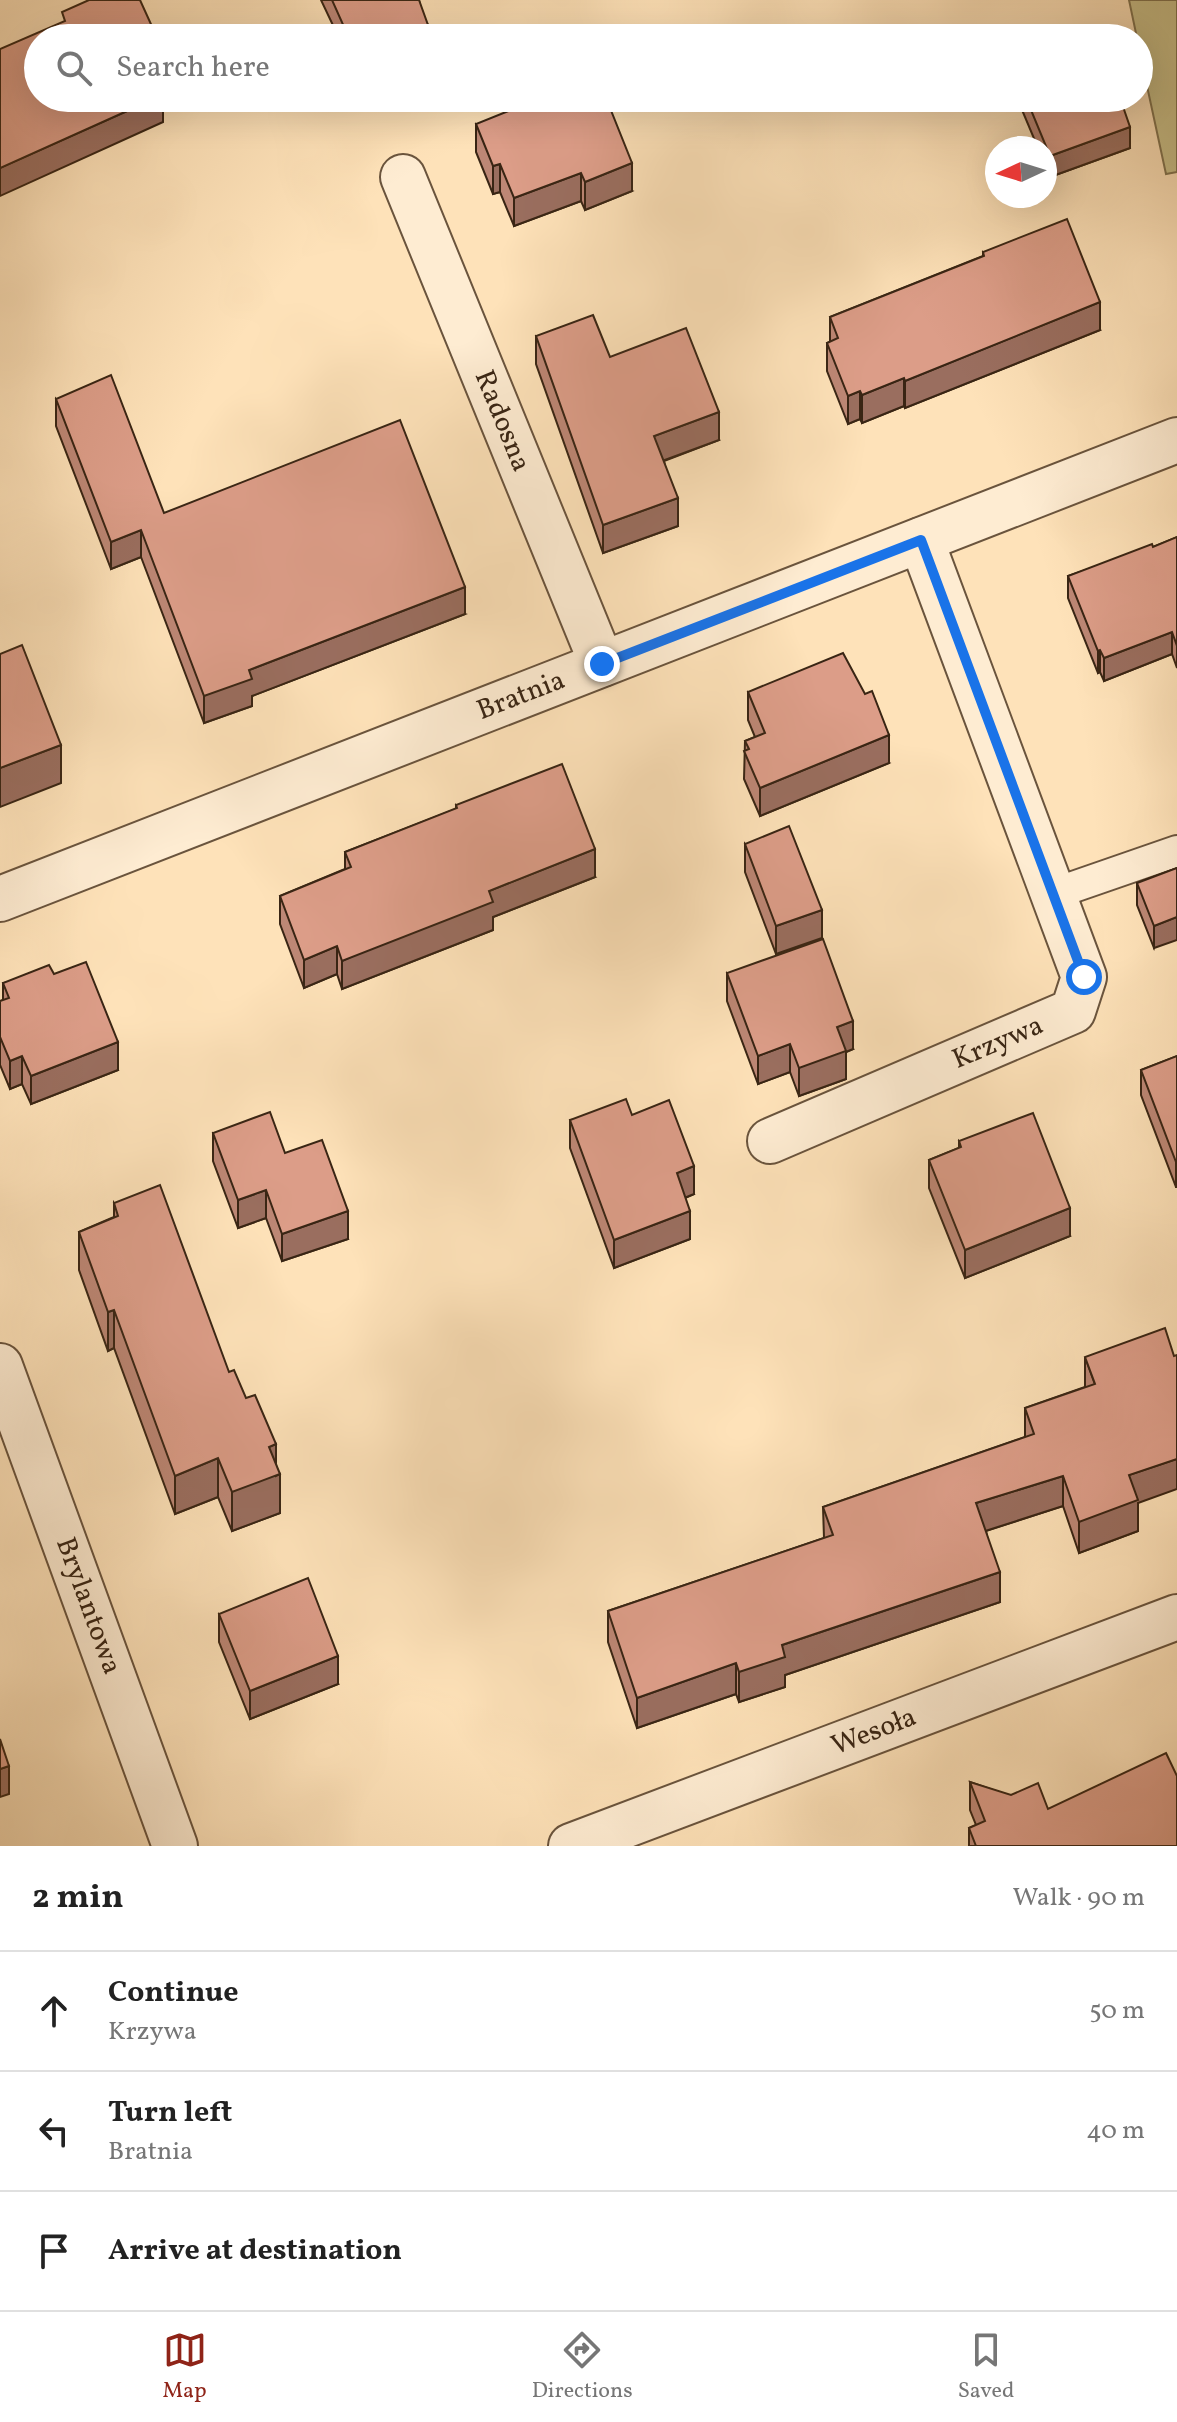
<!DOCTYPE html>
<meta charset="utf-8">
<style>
body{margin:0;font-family:Vollkorn,serif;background:#f2f2f2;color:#222}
.compass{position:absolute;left:985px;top:136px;width:72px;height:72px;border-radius:50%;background:#fff;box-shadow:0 8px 32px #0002;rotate:266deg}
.stop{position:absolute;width:24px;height:24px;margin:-18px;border:6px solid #1a73e8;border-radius:50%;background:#fff}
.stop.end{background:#1a73e8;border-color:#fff;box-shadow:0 2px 8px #0008}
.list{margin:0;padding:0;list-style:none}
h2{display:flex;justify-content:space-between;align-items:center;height:104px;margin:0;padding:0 32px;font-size:34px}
h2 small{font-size:26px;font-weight:400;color:#767676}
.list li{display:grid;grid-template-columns:52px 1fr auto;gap:24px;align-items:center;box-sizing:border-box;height:120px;padding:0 32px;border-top:2px solid #e0e0e0}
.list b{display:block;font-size:30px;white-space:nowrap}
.list p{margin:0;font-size:26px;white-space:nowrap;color:#767676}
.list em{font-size:26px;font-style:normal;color:#767676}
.icon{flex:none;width:44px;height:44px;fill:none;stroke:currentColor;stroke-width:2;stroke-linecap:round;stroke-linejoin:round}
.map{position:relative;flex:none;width:1177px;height:1846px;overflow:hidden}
.search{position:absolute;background:#fff;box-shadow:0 8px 32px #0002;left:24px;right:24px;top:24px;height:88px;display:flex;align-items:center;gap:20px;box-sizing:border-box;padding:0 28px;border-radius:44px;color:#767676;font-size:30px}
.sheet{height:464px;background:#fff}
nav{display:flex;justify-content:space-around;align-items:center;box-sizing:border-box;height:112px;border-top:2px solid #e0e0e0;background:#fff;font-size:22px;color:#767676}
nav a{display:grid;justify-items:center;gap:4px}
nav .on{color:#8f2418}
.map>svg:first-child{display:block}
</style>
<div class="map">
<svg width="1177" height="1846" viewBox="0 0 1177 1846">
<rect width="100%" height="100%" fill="#fee2b9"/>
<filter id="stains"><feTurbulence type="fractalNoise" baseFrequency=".0025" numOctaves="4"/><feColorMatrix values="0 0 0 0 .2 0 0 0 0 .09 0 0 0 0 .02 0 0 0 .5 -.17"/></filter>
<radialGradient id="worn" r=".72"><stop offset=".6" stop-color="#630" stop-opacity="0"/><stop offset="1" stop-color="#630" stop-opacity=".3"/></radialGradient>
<polygon fill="#c8c08a" stroke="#80724f" stroke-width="2" points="1129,0 1177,0 1177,172 1166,174 1139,49 1139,38 1137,38"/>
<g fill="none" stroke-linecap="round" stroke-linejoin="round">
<defs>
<polyline id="lane" points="1053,894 1177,851"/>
<g id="street">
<polyline points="403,177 602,664"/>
<polyline points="0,899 1177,440"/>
<polyline points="770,1141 1073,1011 1084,977 921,540"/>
<polyline points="0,1366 175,1846"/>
<polyline points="571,1846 1177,1617"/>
</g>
</defs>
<use href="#lane" stroke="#6a543d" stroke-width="34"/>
<use href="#street" stroke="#6a543d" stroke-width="48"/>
<use href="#lane" stroke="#feecd2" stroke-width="30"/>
<use href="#street" stroke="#feecd2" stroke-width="44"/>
</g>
<g fill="#bd8775" stroke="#392514" stroke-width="2">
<polygon points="321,0 419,0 428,38 339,38"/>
<polygon points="1017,98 1120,98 1130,148 1050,177 1045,166 1045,148 1038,148"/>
<polygon points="476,124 632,191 585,210 581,201 514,226 500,192 493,194 476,152"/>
<polygon points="983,252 1100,330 905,408 904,406 862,423 860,419 848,424 827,371 827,343 830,342 830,317 983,256"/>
<polygon points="536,336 610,357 719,440 664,461 678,526 603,553 536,364"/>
<polygon points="56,399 164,513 465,614 252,696 252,706 204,723 141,557 111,569 56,426"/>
<polygon points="1177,537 1177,668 1172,654 1104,681 1100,672 1098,673 1068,598 1068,576 1153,547"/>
<polygon points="748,692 889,763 760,816 744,779 745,741 755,737 748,720"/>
<polygon points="456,805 595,877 493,917 493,930 342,989 337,974 304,988 280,924 280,896 345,869 345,852 456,809"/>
<polygon points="745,844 822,938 776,954 745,872"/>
<polygon points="1177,868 1154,948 1137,905 1137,883"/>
<polygon points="727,973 853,1049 846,1052 846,1079 799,1096 790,1072 758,1084 727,1001"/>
<polygon points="54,974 118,1070 31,1104 22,1084 10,1089 0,1065 0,1001 3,1000 3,983"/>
<polygon points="1177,1056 1177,1187 1176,1187 1141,1095 1141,1070"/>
<polygon points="632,1115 694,1194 685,1198 690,1239 614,1268 570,1148 570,1120"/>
<polygon points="213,1133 285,1153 348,1239 282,1261 266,1218 238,1228 213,1161"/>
<polygon points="959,1141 1070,1236 965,1278 929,1188 929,1160 959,1148"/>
<polygon points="114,1203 229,1372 276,1464 280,1513 232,1531 218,1497 175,1514 114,1348 108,1351 79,1270 79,1232 114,1217"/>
<polygon points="1085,1357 1138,1503 1138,1531 1079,1553 1063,1506 986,1531 1000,1602 785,1675 785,1687 739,1702 736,1694 637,1728 608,1642 608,1611 824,1538 823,1507 1025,1437 1025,1408 1085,1387"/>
<polygon points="219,1614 338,1684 250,1719 219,1642"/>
<polygon points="970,1782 1048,1809 1177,1846 969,1846 969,1828 976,1825 970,1810"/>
</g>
<g fill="#9a6e5f" stroke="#392514" stroke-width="2">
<polygon points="428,25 428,38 399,38"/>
<polygon points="155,33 155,38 143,38"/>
<polygon points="156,98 163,98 163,122 0,196 0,168"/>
<polygon points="1130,127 1130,148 1050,177 1050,156"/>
<polygon points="632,163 632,191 585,210 585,182"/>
<polygon points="500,164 500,192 493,194 493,166"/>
<polygon points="581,173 581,201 514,226 514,198"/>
<polygon points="1100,302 1100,330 905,408 905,381"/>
<polygon points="904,378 904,406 862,423 862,395"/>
<polygon points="860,391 860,419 848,424 848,396"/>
<polygon points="719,412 719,440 654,464 654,436"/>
<polygon points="678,498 678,526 603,553 603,525"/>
<polygon points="141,530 141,557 111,569 111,542"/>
<polygon points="465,587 465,614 252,696 252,706 204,723 204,696 249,670"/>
<polygon points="1172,632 1172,654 1104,681 1104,658"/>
<polygon points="1100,650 1100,672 1098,673 1098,651"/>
<polygon points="889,735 889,763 760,816 760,788"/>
<polygon points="61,745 61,783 0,807 0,768"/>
<polygon points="595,849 595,877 493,917 493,930 342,989 342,961 489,891"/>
<polygon points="822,910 822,938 776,954 776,926"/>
<polygon points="1177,917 1177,940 1154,948 1154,926"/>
<polygon points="337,946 337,974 304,988 304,960"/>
<polygon points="853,1021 853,1049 846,1052 846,1079 799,1096 799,1068 837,1027"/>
<polygon points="118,1042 118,1070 31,1104 31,1076"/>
<polygon points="790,1044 790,1072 758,1084 758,1056"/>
<polygon points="22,1056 22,1084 10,1089 10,1061"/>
<polygon points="1177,1161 1177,1187 1176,1187 1176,1162"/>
<polygon points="694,1166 694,1194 677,1201 677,1173"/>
<polygon points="266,1190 266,1218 238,1228 238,1200"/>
<polygon points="1070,1208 1070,1236 965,1278 965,1250"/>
<polygon points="348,1211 348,1239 282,1261 282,1234"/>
<polygon points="690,1211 690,1239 614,1268 614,1240"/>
<polygon points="114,1310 114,1348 108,1351 108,1312"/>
<polygon points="276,1444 276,1476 280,1474 280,1513 232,1531 232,1492 269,1447"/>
<polygon points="218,1458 218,1497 175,1514 175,1476"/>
<polygon points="1177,1459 1177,1489 1138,1503 1138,1531 1079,1553 1079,1522 1129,1475"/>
<polygon points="1063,1476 1063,1506 976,1534 976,1503"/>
<polygon points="1000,1572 1000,1602 785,1675 785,1687 739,1702 739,1672 782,1645"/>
<polygon points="338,1656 338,1684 250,1719 250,1691"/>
<polygon points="736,1663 736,1694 637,1728 637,1698"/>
<polygon points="9,1766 9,1794 0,1797 0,1769"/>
</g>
<g fill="#dc9d88" stroke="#392514" stroke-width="2">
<polygon points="89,0 140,0 155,33 143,38 38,38 38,98 156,98 0,168 0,49 65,21 62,12"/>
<polygon points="332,0 419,0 428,25 399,38 349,38"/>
<polygon points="541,98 606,98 632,163 585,182 581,173 514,198 500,164 493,166 476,124"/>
<polygon points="1026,98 1120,98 1130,127 1050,156"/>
<polygon points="1067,219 1100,302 905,381 904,378 862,395 860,391 848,396 827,343 838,338 830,317 984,256 983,252"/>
<polygon points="593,315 610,357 686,328 719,412 654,436 678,498 603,525 536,336"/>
<polygon points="111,375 164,513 400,420 465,587 249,670 252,679 204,696 141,530 111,542 56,399"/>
<polygon points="1177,537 1177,646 1172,632 1104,658 1100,650 1098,651 1068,576 1152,544 1153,547"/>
<polygon points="22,645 61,745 0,768 0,654"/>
<polygon points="843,653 865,694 872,691 889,735 760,788 744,751 749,749 745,741 765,733 748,692"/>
<polygon points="562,764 595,849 489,891 493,902 342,961 337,946 304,960 280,896 351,867 345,852 457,808 456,805"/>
<polygon points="789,826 822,910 776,926 745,844"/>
<polygon points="1177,868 1177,917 1154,926 1137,883"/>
<polygon points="823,939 853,1021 837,1027 846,1051 799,1068 790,1044 758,1056 727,973"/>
<polygon points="86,962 118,1042 31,1076 22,1056 10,1061 0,1037 0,1001 9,998 3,983 49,965 54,974"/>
<polygon points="1177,1056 1177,1161 1176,1162 1141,1070"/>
<polygon points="626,1099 632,1115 669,1100 694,1166 677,1173 690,1211 614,1240 570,1120"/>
<polygon points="270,1112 285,1153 322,1140 348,1211 282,1234 266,1190 238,1200 213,1133"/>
<polygon points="1033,1113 1070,1208 965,1250 929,1160 961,1147 959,1141"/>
<polygon points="160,1185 229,1372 234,1370 246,1398 255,1395 276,1444 269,1447 280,1474 232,1492 218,1458 175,1476 114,1310 108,1312 79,1232 118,1216 114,1203"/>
<polygon points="1165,1328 1174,1356 1177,1355 1177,1459 1129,1475 1138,1500 1079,1522 1063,1476 976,1503 1000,1572 782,1645 785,1657 739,1672 736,1663 637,1698 608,1611 833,1535 823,1507 1034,1434 1025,1408 1095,1384 1085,1357"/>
<polygon points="308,1578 338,1656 250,1691 219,1614"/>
<polygon points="0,1739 9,1766 0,1769"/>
<polygon points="1166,1753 1177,1776 1177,1846 976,1846 969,1828 985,1821 970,1782 1011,1795 1038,1783 1048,1809"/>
</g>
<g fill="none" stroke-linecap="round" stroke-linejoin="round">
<polyline stroke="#1a73e8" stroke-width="10" points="602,664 921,540 1084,977"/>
</g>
<g text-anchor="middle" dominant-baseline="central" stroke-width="6" stroke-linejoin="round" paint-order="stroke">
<g font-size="28" fill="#392514" stroke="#feecd2">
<text transform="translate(502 421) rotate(68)">Radosna</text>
<text transform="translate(521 696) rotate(-21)">Bratnia</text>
<text transform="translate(998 1043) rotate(-23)">Krzywa</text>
<text transform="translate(88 1606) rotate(70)">Brylantowa</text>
<text transform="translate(874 1732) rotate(-21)">Wesoła</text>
</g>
</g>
<rect width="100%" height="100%" filter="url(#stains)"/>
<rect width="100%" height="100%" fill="url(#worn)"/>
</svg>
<svg class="compass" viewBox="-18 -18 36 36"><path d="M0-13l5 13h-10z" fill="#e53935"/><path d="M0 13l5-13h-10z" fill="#767676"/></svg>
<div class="stop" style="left:1084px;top:977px"></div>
<div class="stop end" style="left:602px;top:664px"></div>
<div class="search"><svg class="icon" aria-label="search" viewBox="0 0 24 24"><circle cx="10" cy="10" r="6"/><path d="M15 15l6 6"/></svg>Search here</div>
</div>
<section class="sheet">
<h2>2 min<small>Walk · 90 m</small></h2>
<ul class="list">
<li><svg class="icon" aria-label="ahead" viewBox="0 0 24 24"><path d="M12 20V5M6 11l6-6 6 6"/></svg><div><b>Continue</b><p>Krzywa</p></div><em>50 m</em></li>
<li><svg class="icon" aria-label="left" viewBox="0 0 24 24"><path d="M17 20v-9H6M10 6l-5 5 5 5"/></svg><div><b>Turn left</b><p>Bratnia</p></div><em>40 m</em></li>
<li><svg class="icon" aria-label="arrive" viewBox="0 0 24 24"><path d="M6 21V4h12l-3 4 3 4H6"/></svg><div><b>Arrive at destination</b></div></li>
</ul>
</section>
<nav>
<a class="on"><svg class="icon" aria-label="map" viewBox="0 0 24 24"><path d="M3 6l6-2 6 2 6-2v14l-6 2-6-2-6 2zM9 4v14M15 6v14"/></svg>Map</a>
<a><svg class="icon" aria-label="directions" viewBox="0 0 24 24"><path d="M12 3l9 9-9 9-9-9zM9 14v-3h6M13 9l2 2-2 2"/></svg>Directions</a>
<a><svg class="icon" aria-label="saved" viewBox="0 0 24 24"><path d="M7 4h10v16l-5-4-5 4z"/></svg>Saved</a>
</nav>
